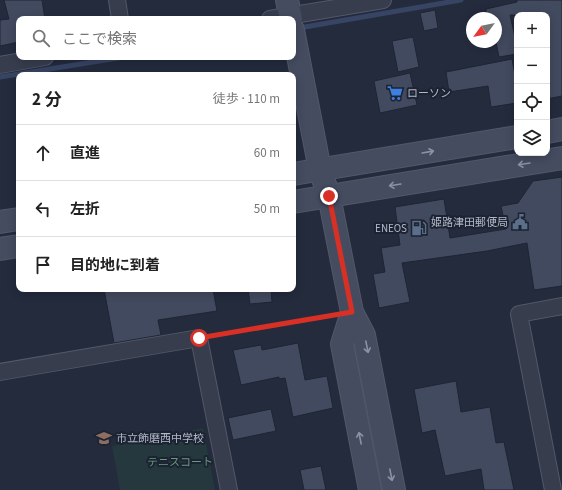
<!DOCTYPE html>
<html lang="ja">
<meta charset="utf-8">
<style>
body{margin:0;font-family:"Source Sans 3","Noto Sans JP",sans-serif;background:#f2f2f2;color:#222}
.controls{position:absolute;right:12px;top:12px;display:grid;overflow:hidden;border-radius:8px;box-shadow:0 2px 10px #0003}
.controls button{width:36px;height:36px;display:grid;place-items:center;padding:0;border:0;border-bottom:1px solid #e0e0e0;background:#fff;color:#222;font:20px sans-serif}
.compass{position:absolute;left:466px;top:12px;width:36px;height:36px;border-radius:50%;background:#fff;box-shadow:0 2px 10px #0003;rotate:237deg}
.stop{position:absolute;width:12px;height:12px;margin:-9px;border:3px solid #d93025;border-radius:50%;background:#fff}
.stop.end{background:#d93025;border-color:#fff;box-shadow:0 1px 4px #0008}
.list{margin:0;padding:0;list-style:none}
h2{display:flex;justify-content:space-between;align-items:center;height:52px;margin:0;padding:0 16px;font-size:17px}
h2 small{font-size:13px;font-weight:400;color:#767676}
.list li{display:grid;grid-template-columns:26px 1fr auto;gap:12px;align-items:center;box-sizing:border-box;height:56px;padding:0 16px;border-top:1px solid #e0e0e0}
.list b{display:block;font-size:15px;white-space:nowrap}
.list em{font-size:13px;font-style:normal;color:#767676}
.icon{flex:none;width:22px;height:22px;fill:none;stroke:currentColor;stroke-width:2;stroke-linecap:round;stroke-linejoin:round}
.map{position:relative;flex:none;width:562px;height:490px;overflow:hidden}
.search{position:absolute;background:#fff;box-shadow:0 2px 10px #0003;left:16px;top:16px;width:280px;height:44px;display:flex;align-items:center;gap:10px;box-sizing:border-box;padding:0 14px;border-radius:8px;color:#767676;font-size:15px}
.panel{position:absolute;background:#fff;box-shadow:0 2px 10px #0003;left:16px;top:72px;width:280px;height:220px;border-radius:8px}
.map>svg:first-child{display:block}
</style>
<div class="map">
<svg width="562" height="490" viewBox="0 0 562 490">
<rect width="100%" height="100%" fill="#232b3d"/>
<polygon fill="#25383e" points="203,428 215,490 120,490 112,446"/>
<g fill="none" stroke-linecap="round" stroke-linejoin="round">
<g stroke="#374464" stroke-width="5">
<polyline points="299,28 461,0"/>
<polyline points="0,77 124,57"/>
</g>
</g>
<g fill="#424a5f" stroke="#1e2534">
<polygon points="4,0 42,0 45,19 19,19 19,42 0,46 0,20 9,19"/>
<polygon points="517,0 562,0 562,96 547,99 547,15 510,15 517,46 517,54 499,57 496,42 496,18 491,18 490,15 486,15 486,9 517,2"/>
<polygon points="435,10 438,28 424,31 420,13"/>
<polygon points="413,37 419,67 398,72 392,41"/>
<polygon points="512,59 517,86 517,103 491,107 488,86 449,92 446,72"/>
<polygon points="410,73 417,105 380,113 374,81"/>
<polygon points="562,177 562,286 534,290 527,243 487,251 402,263 410,302 379,308 373,274 385,272 381,248 400,245 395,207 444,199 450,238 506,229 501,206 518,203 533,181"/>
<polygon points="104,289 213,289 217,311 158,320 161,335 114,343"/>
<polygon points="248,289 271,289 272,302 250,304"/>
<polygon points="298,343 305,380 327,376 333,408 293,417 285,378 279,379 279,377 241,385 233,350 261,345 262,350"/>
<polygon points="456,381 461,412 490,407 496,443 504,442 514,490 484,490 481,469 445,476 435,430 422,433 414,389"/>
<polygon points="271,409 276,431 233,440 228,418"/>
<polygon points="321,466 326,490 304,490 300,470"/>
</g>
<g fill="none" stroke-linecap="round" stroke-linejoin="round">
<defs>
<g id="street">
<polyline points="117,0 120,19"/>
<polyline points="270,19 383,0"/>
<polyline points="0,65 45,57"/>
<polyline points="0,372 199,338 229,490"/>
<polyline points="553,490 519,314 562,306"/>
</g>
<g id="secondary">
<polyline points="287,0 291,19"/>
<polyline points="293,30 320,170 329,196 352,312 364,335 394,490"/>
<polyline points="547,132 562,129"/>
<polyline points="293,174 517,137"/>
<polyline points="293,202 562,158"/>
<polyline points="0,222 19,219"/>
<polyline points="0,249 19,246"/>
<polyline points="352,312 342,344 370,490"/>
</g>
</defs>
<use href="#street" stroke="#525868" stroke-width="18"/>
<use href="#secondary" stroke="#525868" stroke-width="24"/>
<polyline stroke="#43555b" stroke-width="2.5" stroke-dasharray="3 3" stroke-linecap="butt" points="214,335 332,315"/>
<use href="#street" stroke="#373d4d" stroke-width="16"/>
<use href="#secondary" stroke="#454c60" stroke-width="22"/>
</g>
<defs><path id="oneway-shaft" d="M-6 0H5M1.5-3L5.5 0L1.5 3" fill="none" stroke-width="1.6" stroke-linecap="round" stroke-linejoin="round"/></defs>
<g stroke="#8c92a4">
<use href="#oneway-shaft" transform="translate(428 152) rotate(-10)"/>
<use href="#oneway-shaft" transform="translate(524 164) rotate(171)"/>
<use href="#oneway-shaft" transform="translate(395 185) rotate(171)"/>
<use href="#oneway-shaft" transform="translate(367 347) rotate(79)"/>
<use href="#oneway-shaft" transform="translate(360 438) rotate(-101)"/>
<use href="#oneway-shaft" transform="translate(391 475) rotate(79)"/>
</g>
<g fill="none" stroke-linecap="round" stroke-linejoin="round">
<polyline stroke="#d93025" stroke-width="5" points="199,338 352,312 329,196"/>
</g>
<defs>
<symbol id="supermarket-bare" viewBox="-9 -9 18 18"><path d="M-6-5.5h2.5l.6 2H6L4.5 2H-2.5L-4.4-4H-6ZM-1.5 3.2a1.3 1.3 0 1 0 .1 0ZM3 3.2a1.3 1.3 0 1 0 .1 0Z" fill="#3f7fe0" stroke="#1c2332" stroke-width="2.5" paint-order="stroke"/></symbol>
<symbol id="civic-bare" viewBox="-9 -9 18 18"><path d="M-.6-6.5H3V-4.5H.6V-3L4-1V1h2V6H-6V1h2V-1L-.6-3ZM-1.2 2.5V6h2.4V2.5Z" fill="#5c6f8a" stroke="#1c2332" stroke-width="2.5" paint-order="stroke"/></symbol>
<symbol id="fuel-bare" viewBox="-9 -9 18 18"><path d="M-5.5-6h7V0h2V4h1.3V-2.5L3-4.5l.8-.8L6-3V5H2.5V1h-1V6h-7ZM-4.2-4.7v3.2H.2V-4.7Z" fill="#5c6f8a" stroke="#1c2332" stroke-width="2.5" paint-order="stroke"/></symbol>
<symbol id="school-bare" viewBox="-9 -9 18 18"><path d="M0-5L7-2L0 1L-7-2ZM-4 1L0 2.5L4 1V4Q0 6-4 4Z" fill="#8d6e63" stroke="#1c2332" stroke-width="2.5" paint-order="stroke"/></symbol>
</defs>
<g fill-rule="evenodd">
<use href="#supermarket-bare" x="384" y="82" width="22" height="22"/>
<use href="#civic-bare" x="509" y="211" width="22" height="22"/>
<use href="#fuel-bare" x="408" y="217" width="22" height="22"/>
<use href="#school-bare" x="93" y="427" width="22" height="22"/>
</g>
<g text-anchor="middle" dominant-baseline="central" stroke-width="4" stroke-linejoin="round" paint-order="stroke">
<g font-size="11" fill="#b3b8c8" stroke="#1c2332" text-anchor="start">
<text x="407" y="93">ローソン</text>
<text x="508" y="222" text-anchor="end">姫路津田郵便局</text>
<text x="407" y="228" text-anchor="end">ENEOS</text>
<text x="116" y="438">市立飾磨西中学校</text>
</g>
<g font-size="11" fill="#6a997b" stroke="#1c2332">
<text x="180" y="462">テニスコート</text>
</g>
</g>
</svg>
<div class="controls">
<button>+</button>
<button>−</button>
<button><svg class="icon" aria-label="locate" viewBox="0 0 24 24"><circle cx="12" cy="12" r="6"/><path d="M12 2v4M12 18v4M2 12h4M18 12h4"/></svg></button>
<button><svg class="icon" aria-label="layers" viewBox="0 0 24 24"><path d="M12 4l9 5-9 5-9-5zM3 14l9 5 9-5"/></svg></button>
</div>
<svg class="compass" viewBox="-18 -18 36 36"><path d="M0-13l5 13h-10z" fill="#e53935"/><path d="M0 13l5-13h-10z" fill="#767676"/></svg>
<div class="stop" style="left:199px;top:338px"></div>
<div class="stop end" style="left:329px;top:196px"></div>
<div class="search"><svg class="icon" aria-label="search" viewBox="0 0 24 24"><circle cx="10" cy="10" r="6"/><path d="M15 15l6 6"/></svg>ここで検索</div>
<section class="panel">
<h2>2 分<small>徒歩 · 110 m</small></h2>
<ul class="list">
<li><svg class="icon" aria-label="ahead" viewBox="0 0 24 24"><path d="M12 20V5M6 11l6-6 6 6"/></svg><div><b>直進</b></div><em>60 m</em></li>
<li><svg class="icon" aria-label="left" viewBox="0 0 24 24"><path d="M17 20v-9H6M10 6l-5 5 5 5"/></svg><div><b>左折</b></div><em>50 m</em></li>
<li><svg class="icon" aria-label="arrive" viewBox="0 0 24 24"><path d="M6 21V4h12l-3 4 3 4H6"/></svg><div><b>目的地に到着</b></div></li>
</ul>
</section>
</div>
